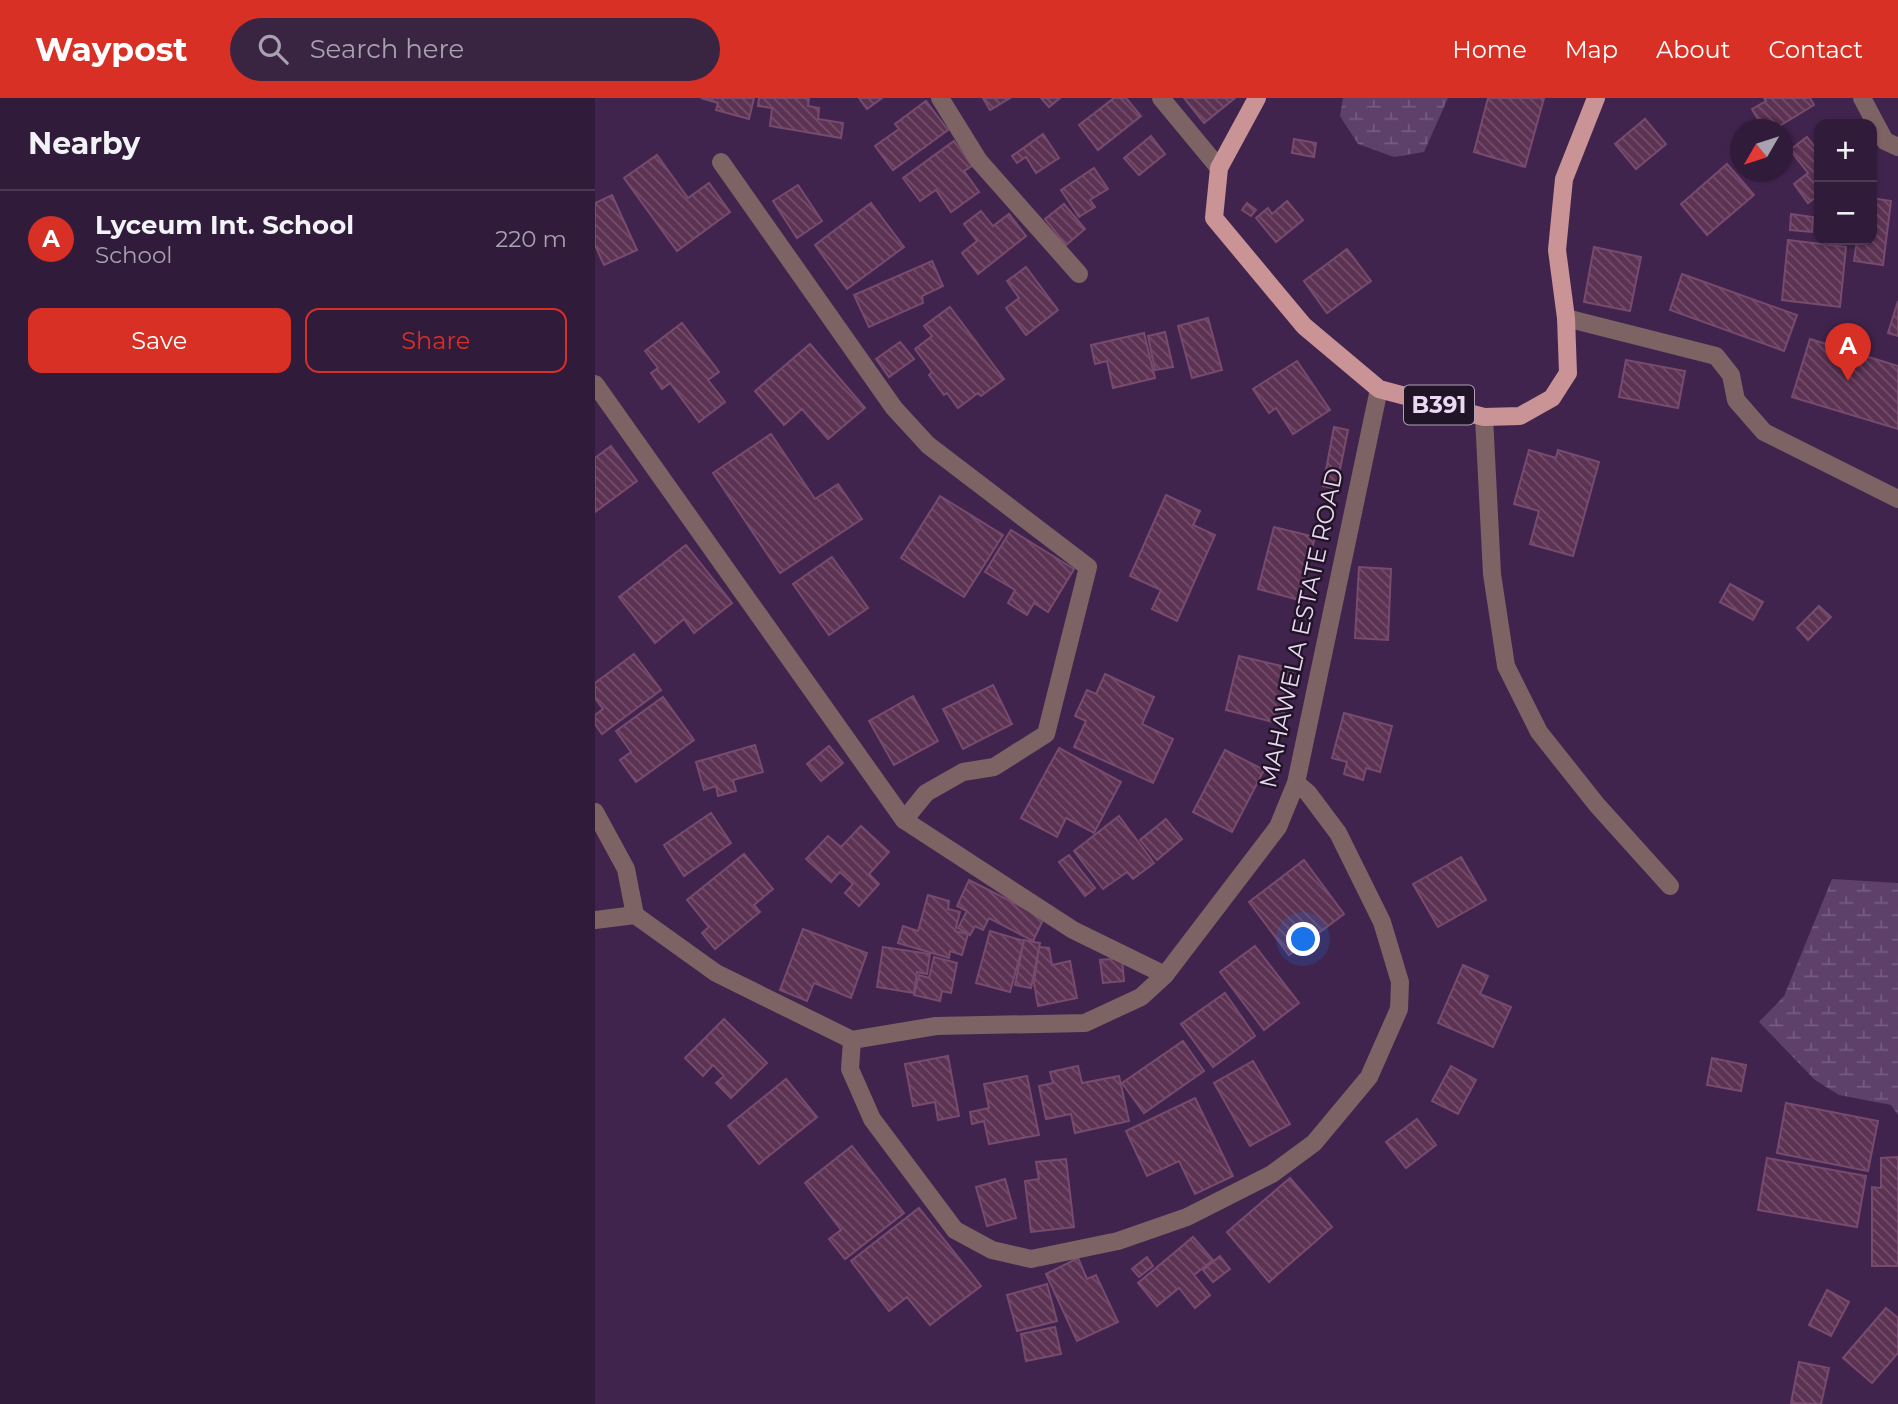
<!DOCTYPE html>
<meta charset="utf-8">
<style>
body{margin:0;font-family:Montserrat,sans-serif;background:#392442;color:#f1f3f6}
.controls{position:absolute;right:21px;top:21px;display:grid;overflow:hidden;border-radius:14px;box-shadow:0 2px 5px #0004}
.controls button{width:63px;height:63px;display:grid;place-items:center;padding:0;border:0;border-bottom:2px solid #4c3954;background:#311b3a;color:#f1f3f6;font:35px sans-serif}
.compass{position:absolute;left:1135px;top:21px;width:63px;height:63px;border-radius:50%;background:#311b3a;box-shadow:0 2px 5px #0004;rotate:231deg}
.you{position:absolute;left:709px;top:842px;width:24px;height:24px;margin:-18px;border:5px solid #fff;border-radius:50%;background:#1a73e8;box-shadow:0 0 0 10px #1a73e833}
.badge{display:grid;place-items:center;width:46px;height:46px;border-radius:50%;background:#d93025;color:#fff;font-size:23px;font-weight:700}
.pin{position:absolute;translate:-50% -58px;filter:drop-shadow(0 2px 4px #0008)}
.pin::after{content:'';position:absolute;top:37px;width:24px;height:21px;background:inherit;clip-path:polygon(0 0,100% 0,50% 100%)}
.list{margin:0;padding:0;list-style:none}
h2{display:flex;justify-content:space-between;align-items:center;height:91px;margin:0;padding:0 28px;font-size:30px}
h2 small{font-size:23px;font-weight:400;color:#a8a1af}
.list li{display:grid;grid-template-columns:46px 1fr auto;gap:21px;align-items:center;box-sizing:border-box;height:98px;padding:0 28px;border-top:2px solid #4c3954}
.list b{display:block;font-size:26px;white-space:nowrap}
.list p{margin:0;font-size:23px;white-space:nowrap;color:#a8a1af}
.list em{font-size:23px;font-style:normal;color:#a8a1af}
.actions{display:flex;gap:14px;padding:21px 28px}
.actions a{flex:1;padding:16px 0;border:2px solid #d93025;border-radius:14px;text-align:center;font-size:24px;color:#d93025}
.actions .main{background:#d93025;color:#fff}
.icon{flex:none;width:38px;height:38px;fill:none;stroke:currentColor;stroke-width:2;stroke-linecap:round;stroke-linejoin:round}
.map{position:relative;flex:none;width:1303px;height:1306px;overflow:hidden}
header{display:flex;align-items:center;gap:42px;box-sizing:border-box;height:98px;padding:0 35px;background:#d93025;color:#fff}
header strong{font-size:33px}
nav{display:flex;gap:38px;margin-inline-start:auto;font-size:24px}
.search{width:490px;height:63px;background:#392442;display:flex;align-items:center;gap:18px;box-sizing:border-box;padding:0 24px;border-radius:38px;color:#a8a1af;font-size:26px}
main{display:flex}
aside{flex:1;background:#311b3a}
.map>svg:first-child{display:block}
</style>
<header>
<strong>Waypost</strong>
<div class="search"><svg class="icon" aria-label="search" viewBox="0 0 24 24"><circle cx="10" cy="10" r="6"/><path d="M15 15l6 6"/></svg>Search here</div>
<nav><a>Home</a><a>Map</a><a>About</a><a>Contact</a></nav>
</header>
<main>
<aside>
<h2>Nearby<small></small></h2>
<ul class="list">
<li><span class="badge">A</span><div><b>Lyceum Int. School</b><p>School</p></div><em>220 m</em></li>
</ul>
<div class="actions"><a class="main">Save</a><a>Share</a></div>
</aside>
<div class="map">
<svg width="1303" height="1306" viewBox="0 0 1303 1306">
<defs>
<pattern id="wetland-marsh" width="20" height="14" patternUnits="userSpaceOnUse" patternTransform="scale(1.75)"><rect width="20" height="14" fill="#5e406a"/><path d="M1 5h8M5 5V1M11 12h8M15 12V8" fill="none" stroke="#755b80"/></pattern>
<pattern id="building-back-hatch" width="6" height="6" patternUnits="userSpaceOnUse" patternTransform="scale(1.75)"><rect width="6" height="6" fill="#5c3253"/><path d="M-1 5l2 2M0 0l6 6M5-1l2 2" fill="none" stroke="#744f6c"/></pattern>
</defs>
<rect width="100%" height="100%" fill="#41244d"/>
<g fill="url(#wetland-marsh)">
<polygon points="748,0 853,0 829,54 799,59 763,46 745,18"/>
<polygon points="1237,781 1303,785 1303,1017 1296,1007 1244,997 1220,982 1164,924 1189,898"/>
</g>
<g fill="url(#building-back-hatch)" stroke="#774b6d" stroke-width="2">
<polygon points="106,0 159,0 154,21 121,12 123,5"/>
<polygon points="164,0 214,0 213,8 224,10 223,21 248,25 246,40 175,28 177,10 163,8"/>
<polygon points="264,0 287,0 272,11"/>
<polygon points="388,0 415,0 395,12"/>
<polygon points="446,0 465,0 454,9"/>
<polygon points="519,0 531,0 546,18 503,52 484,27"/>
<polygon points="589,0 640,0 609,25"/>
<polygon points="893,0 949,0 930,69 879,54"/>
<polygon points="1169,0 1215,0 1219,7 1178,32 1169,32 1157,11 1171,3"/>
<polygon points="331,3 353,32 298,72 280,48 304,31 300,26"/>
<polygon points="1050,21 1071,46 1041,71 1020,46"/>
<polygon points="448,36 464,60 441,75 431,59 422,65 417,58"/>
<polygon points="556,38 570,56 544,77 529,60"/>
<polygon points="1212,39 1224,54 1224,97 1213,105 1199,86 1213,75 1195,52"/>
<polygon points="699,41 721,45 719,59 697,55"/>
<polygon points="359,43 377,68 369,73 384,94 356,114 341,92 325,103 308,80"/>
<polygon points="62,57 93,100 114,85 135,114 82,153 29,80"/>
<polygon points="1132,66 1159,97 1112,137 1086,106"/>
<polygon points="499,70 513,91 495,102 500,109 484,119 466,92"/>
<polygon points="203,87 227,123 202,140 178,103"/>
<polygon points="17,97 42,152 9,167 0,147 0,105"/>
<polygon points="1277,100 1296,103 1288,167 1259,163 1262,142 1277,142"/>
<polygon points="692,103 708,122 681,144 661,120 673,110 677,116"/>
<polygon points="276,105 309,149 252,191 220,147"/>
<polygon points="652,105 661,112 656,118 647,112"/>
<polygon points="469,106 490,131 471,147 450,121"/>
<polygon points="386,113 398,128 414,116 431,138 383,176 367,155 382,143 369,126"/>
<polygon points="1196,116 1218,119 1217,134 1195,132"/>
<polygon points="1193,142 1251,149 1245,209 1187,202"/>
<polygon points="999,149 1046,159 1035,213 989,204"/>
<polygon points="752,151 776,183 732,215 709,183"/>
<polygon points="337,163 348,188 327,198 328,205 274,229 259,197"/>
<polygon points="431,169 463,212 431,237 411,210 424,200 412,183"/>
<polygon points="1087,176 1202,217 1189,253 1075,212"/>
<polygon points="1303,203 1303,238 1293,235"/>
<polygon points="355,209 409,281 386,298 383,295 363,310 352,295 349,297 334,277 337,274 320,251 337,238 329,228"/>
<polygon points="613,220 627,272 597,280 583,228"/>
<polygon points="87,225 124,274 113,282 130,304 104,324 75,285 67,291 56,275 63,270 50,253"/>
<polygon points="570,234 578,269 560,272 553,238"/>
<polygon points="549,235 560,280 518,290 512,263 500,266 496,247"/>
<polygon points="1215,241 1303,268 1303,331 1197,299"/>
<polygon points="305,244 319,261 294,279 281,261"/>
<polygon points="215,246 270,310 233,341 207,311 189,327 160,293"/>
<polygon points="1031,262 1090,273 1083,310 1024,299"/>
<polygon points="702,263 735,312 698,336 681,310 674,315 658,291"/>
<polygon points="739,329 753,332 741,391 728,388"/>
<polygon points="176,336 220,401 243,386 267,421 185,475 118,375"/>
<polygon points="16,348 42,383 0,414 0,360"/>
<polygon points="934,352 961,360 963,352 1004,364 978,458 935,446 944,413 919,406"/>
<polygon points="571,397 605,413 598,427 620,437 582,523 557,511 566,492 535,478"/>
<polygon points="345,398 408,437 369,499 306,460"/>
<polygon points="679,429 720,439 704,502 663,491"/>
<polygon points="416,432 479,471 453,514 439,505 432,517 413,505 420,492 390,474"/>
<polygon points="91,447 137,505 99,535 89,521 60,545 24,499"/>
<polygon points="237,459 273,510 234,537 198,486"/>
<polygon points="764,469 796,471 793,542 760,540"/>
<polygon points="1135,486 1168,504 1158,522 1125,504"/>
<polygon points="1224,508 1236,519 1213,542 1202,530"/>
<polygon points="39,556 66,592 7,636 0,626 0,617 8,611 0,600 0,585"/>
<polygon points="644,558 699,571 686,626 631,612"/>
<polygon points="510,576 559,599 547,626 578,641 558,685 479,649 491,623 480,618 492,592 501,596"/>
<polygon points="398,587 417,626 368,651 348,611"/>
<polygon points="318,598 343,643 299,667 274,623"/>
<polygon points="68,599 99,642 41,684 25,662 36,654 21,633"/>
<polygon points="749,615 797,628 785,674 771,670 768,682 749,676 752,664 737,660"/>
<polygon points="160,647 168,674 138,682 141,693 123,698 121,688 109,692 101,664"/>
<polygon points="234,648 248,665 226,683 212,666"/>
<polygon points="464,650 526,684 499,735 471,720 462,739 426,720"/>
<polygon points="630,652 669,672 637,734 598,714"/>
<polygon points="116,715 136,745 89,778 69,747"/>
<polygon points="524,718 559,765 538,781 532,774 508,791 479,753"/>
<polygon points="571,721 587,741 562,762 545,742"/>
<polygon points="266,728 294,754 274,776 284,786 264,808 250,795 258,786 245,774 236,784 211,761 233,738 246,749"/>
<polygon points="149,756 178,791 159,807 165,814 120,851 107,835 114,829 92,802"/>
<polygon points="474,757 500,790 490,798 464,764"/>
<polygon points="866,759 891,802 843,829 818,786"/>
<polygon points="709,762 749,816 694,857 654,804"/>
<polygon points="374,782 449,820 438,843 394,820 388,832 380,828 375,837 363,830 372,813 362,808"/>
<polygon points="333,797 354,803 353,811 365,814 360,833 373,836 367,857 355,853 354,860 303,845 308,828 323,833"/>
<polygon points="208,831 272,855 256,900 219,885 212,903 185,892"/>
<polygon points="395,833 429,843 415,894 381,885"/>
<polygon points="429,842 445,845 436,890 420,887"/>
<polygon points="660,848 704,905 669,932 625,874"/>
<polygon points="288,849 335,856 332,876 322,874 319,895 282,889"/>
<polygon points="444,849 454,850 457,867 475,863 482,900 443,908 439,885"/>
<polygon points="339,859 362,865 356,895 347,893 345,903 319,897 324,877 334,880"/>
<polygon points="527,860 529,883 508,885 505,862"/>
<polygon points="868,867 893,878 885,896 916,909 898,949 843,925"/>
<polygon points="630,895 660,938 618,969 586,926"/>
<polygon points="129,921 172,965 136,1000 121,985 129,978 118,967 108,978 90,960"/>
<polygon points="588,943 609,973 549,1015 527,985"/>
<polygon points="353,958 364,1018 343,1022 340,1004 318,1008 310,966"/>
<polygon points="1117,960 1151,967 1146,993 1112,987"/>
<polygon points="658,963 695,1026 655,1048 619,985"/>
<polygon points="483,968 487,985 524,978 534,1023 480,1035 476,1016 451,1021 444,988 458,985 455,974"/>
<polygon points="856,968 881,982 863,1016 837,1003"/>
<polygon points="432,978 444,1037 394,1046 389,1023 377,1026 375,1014 394,1010 389,986"/>
<polygon points="191,981 222,1019 164,1066 133,1028"/>
<polygon points="600,1000 638,1078 600,1096 584,1063 552,1078 531,1033"/>
<polygon points="1191,1005 1283,1023 1273,1073 1182,1055"/>
<polygon points="822,1021 841,1047 811,1070 791,1044"/>
<polygon points="257,1048 309,1115 250,1161 234,1141 246,1132 210,1085"/>
<polygon points="1303,1059 1303,1168 1277,1168 1277,1089 1286,1090 1286,1060"/>
<polygon points="1172,1060 1271,1078 1262,1129 1163,1112"/>
<polygon points="471,1061 479,1129 436,1134 430,1083 444,1081 441,1064"/>
<polygon points="695,1080 737,1129 674,1184 632,1134"/>
<polygon points="410,1081 421,1120 392,1128 381,1089"/>
<polygon points="324,1110 386,1188 335,1227 312,1199 294,1213 256,1163"/>
<polygon points="598,1139 618,1162 599,1177 615,1197 600,1210 584,1190 562,1208 543,1185"/>
<polygon points="625,1158 635,1171 618,1184 608,1172"/>
<polygon points="552,1159 558,1168 544,1179 537,1171"/>
<polygon points="483,1160 492,1181 501,1177 523,1224 482,1243 451,1176"/>
<polygon points="452,1186 462,1223 422,1233 412,1197"/>
<polygon points="1232,1192 1254,1204 1236,1238 1214,1227"/>
<polygon points="1291,1210 1303,1220 1303,1255 1277,1285 1248,1260"/>
<polygon points="460,1229 466,1256 431,1263 426,1236"/>
<polygon points="1204,1264 1234,1270 1226,1306 1196,1305"/>
</g>
<g fill="none" stroke-linecap="round" stroke-linejoin="round">
<g stroke="#7e6365" stroke-width="18">
<polyline points="345,0 384,63 484,176"/>
<polyline points="566,0 624,70"/>
<polyline points="1267,0 1290,43 1303,49"/>
<polyline points="126,64 299,310 333,347 493,469 451,636 399,669 368,674 331,695 309,722"/>
<polyline points="971,220 1121,258 1136,277 1141,302 1169,334 1303,401"/>
<polyline points="0,286 309,722 478,832 570,877"/>
<polyline points="889,319 897,476 911,568 944,634 1002,707 1075,788"/>
<polyline points="0,714 31,771 40,817"/>
<polyline points="0,822 40,817 121,875 257,942 341,928 490,925 546,899 570,877 683,729 701,685 784,291"/>
<polyline points="257,942 255,971 277,1021 360,1132 397,1152 436,1161 523,1143 592,1119 677,1076 719,1045 774,979 804,911 805,884 787,824 743,735 713,695 701,685"/>
</g>
<polyline stroke="#ca9396" stroke-width="18" points="662,0 624,70 619,120 709,228 784,291 889,319 925,318 957,300 973,275 971,220 962,152 969,81 1001,0"/>
</g>
<g text-anchor="middle" dominant-baseline="central" stroke-width="5" stroke-linejoin="round" paint-order="stroke">
<rect fill="#211426" stroke="#ae9eb6" stroke-width="2" x="809" y="287.5" width="70" height="39" rx="5"/>
<g font-size="23" font-weight="bold" fill="#ebd9f3">
<text x="844" y="307">B391</text>
</g>
<g font-size="24" fill="#ebd9f3" stroke="#211426">
<text transform="translate(706 530) rotate(-78)">MAHAWELA ESTATE ROAD</text>
</g>
</g>
</svg>
<div class="controls">
<button>+</button>
<button>−</button>
</div>
<svg class="compass" viewBox="-18 -18 36 36"><path d="M0-13l5 13h-10z" fill="#e53935"/><path d="M0 13l5-13h-10z" fill="#a8a1af"/></svg>
<div class="you"></div>
<div class="pin badge" style="left:1253px;top:283px">A</div>
</div>
</main>
